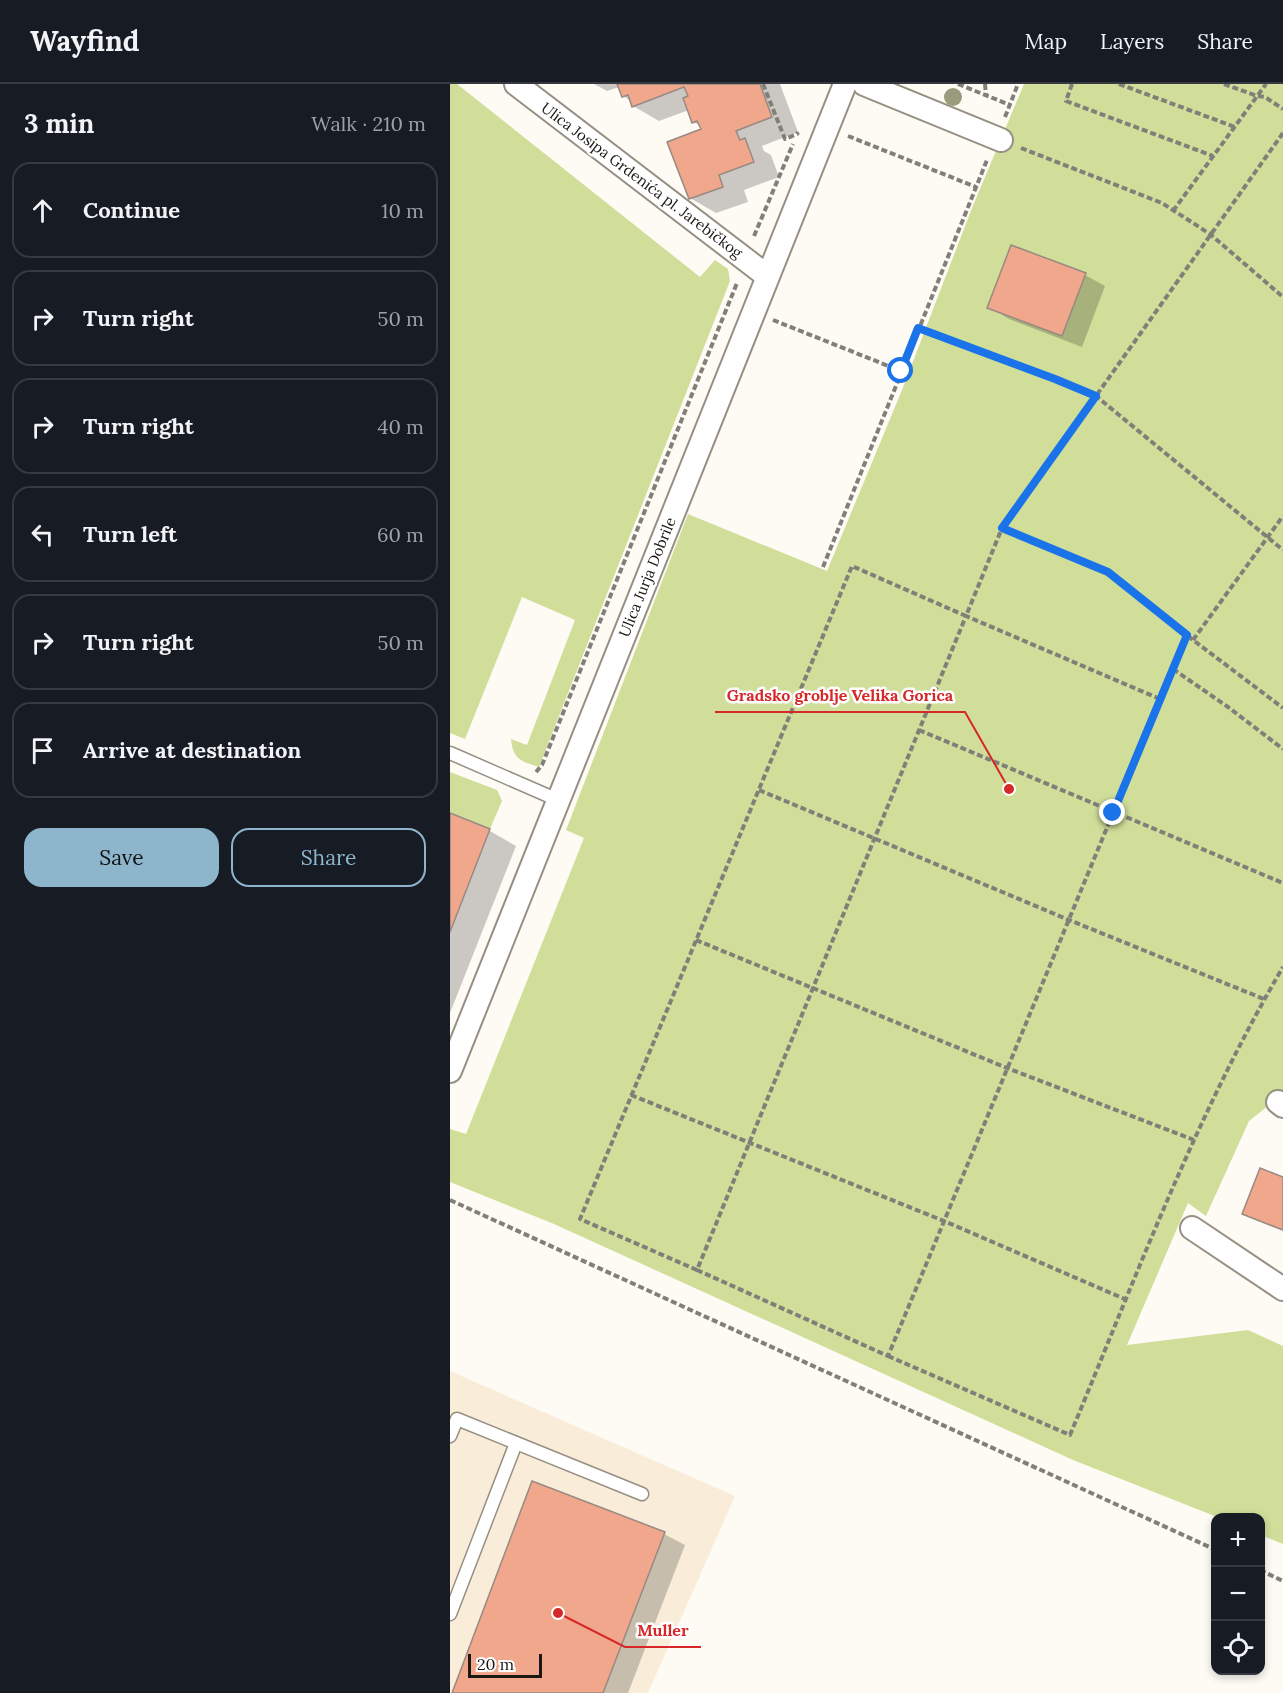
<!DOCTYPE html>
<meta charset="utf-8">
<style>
body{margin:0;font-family:Lora,serif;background:#242831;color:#f1f3f6}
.controls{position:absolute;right:18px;bottom:18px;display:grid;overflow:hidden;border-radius:12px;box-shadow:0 3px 9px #0003}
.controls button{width:54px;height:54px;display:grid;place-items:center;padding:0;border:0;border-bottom:2px solid #363941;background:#171b24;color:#f1f3f6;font:30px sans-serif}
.scale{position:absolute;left:18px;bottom:15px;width:74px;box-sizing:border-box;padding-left:6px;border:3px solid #1b1813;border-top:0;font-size:16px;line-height:21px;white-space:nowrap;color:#1b1813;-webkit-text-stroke:4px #fff;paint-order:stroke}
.stop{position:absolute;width:18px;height:18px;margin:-14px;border:4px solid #1a73e8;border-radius:50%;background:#fff}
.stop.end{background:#1a73e8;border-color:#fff;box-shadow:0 2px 6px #0008}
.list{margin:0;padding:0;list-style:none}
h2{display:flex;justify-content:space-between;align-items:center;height:78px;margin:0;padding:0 24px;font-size:26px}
h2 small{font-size:20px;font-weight:400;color:#9ea1a6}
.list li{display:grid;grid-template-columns:39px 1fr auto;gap:18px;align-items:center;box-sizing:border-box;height:96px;margin:0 12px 12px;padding:0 12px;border:2px solid #363941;border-radius:18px}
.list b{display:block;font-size:22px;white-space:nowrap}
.list em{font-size:20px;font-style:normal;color:#9ea1a6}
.actions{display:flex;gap:12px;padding:18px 24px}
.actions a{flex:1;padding:14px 0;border:2px solid #8db6cd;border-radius:18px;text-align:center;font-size:21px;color:#8db6cd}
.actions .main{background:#8db6cd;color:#111}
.icon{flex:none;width:33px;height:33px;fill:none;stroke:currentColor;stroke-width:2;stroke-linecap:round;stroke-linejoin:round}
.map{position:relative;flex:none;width:833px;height:1609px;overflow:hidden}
header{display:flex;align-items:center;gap:36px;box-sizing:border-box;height:84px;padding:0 30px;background:#171b24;border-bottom:2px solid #363941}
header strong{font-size:28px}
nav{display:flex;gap:33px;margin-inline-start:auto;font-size:21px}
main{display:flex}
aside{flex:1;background:#171b24}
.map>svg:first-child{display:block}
</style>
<header>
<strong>Wayfind</strong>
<nav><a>Map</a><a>Layers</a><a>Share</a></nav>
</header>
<main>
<aside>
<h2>3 min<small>Walk · 210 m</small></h2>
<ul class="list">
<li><svg class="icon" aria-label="ahead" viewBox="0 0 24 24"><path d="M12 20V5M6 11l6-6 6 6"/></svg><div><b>Continue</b></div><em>10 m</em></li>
<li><svg class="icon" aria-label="right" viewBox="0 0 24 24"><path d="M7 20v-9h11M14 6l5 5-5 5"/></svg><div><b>Turn right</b></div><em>50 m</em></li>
<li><svg class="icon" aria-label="right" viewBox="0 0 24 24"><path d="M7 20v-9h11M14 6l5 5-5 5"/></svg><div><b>Turn right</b></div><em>40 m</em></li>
<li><svg class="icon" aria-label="left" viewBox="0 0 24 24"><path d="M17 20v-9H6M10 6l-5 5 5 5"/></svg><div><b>Turn left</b></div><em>60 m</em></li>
<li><svg class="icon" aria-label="right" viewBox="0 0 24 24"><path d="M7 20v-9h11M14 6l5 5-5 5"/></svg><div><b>Turn right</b></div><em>50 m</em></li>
<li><svg class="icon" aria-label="arrive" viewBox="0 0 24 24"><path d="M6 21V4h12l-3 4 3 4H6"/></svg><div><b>Arrive at destination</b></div></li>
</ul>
<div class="actions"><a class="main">Save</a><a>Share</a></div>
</aside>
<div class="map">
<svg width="833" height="1609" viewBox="0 0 833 1609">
<rect width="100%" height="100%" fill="#fefbf5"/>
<polygon fill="#f9edd9" points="0,1287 285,1412 198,1609 0,1609"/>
<g fill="#d0de9a">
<path d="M 0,0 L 7,0 L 250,193 L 265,176 L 278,185 L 280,197 L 89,683 C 71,677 63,676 61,655 L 77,661 L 125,536 L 72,513 L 15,655 L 0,649 Z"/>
<polygon points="574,0 833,0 833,1010 799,1037 756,1132 738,1119 677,1261 798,1246 833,1262 833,1460 811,1451 810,1434 767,1433 623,1376 104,1140 0,1098 0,1045 16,1050 134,754 116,746 238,430 377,487 452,306 522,124"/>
<polygon points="0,688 47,706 52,717 40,745 0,729"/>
</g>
<g fill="#0003">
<polygon points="144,0 330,0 348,48 312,62 314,67 321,71 329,93 294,106 298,118 266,129 240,114 252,46 251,42 243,38 239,26 209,37 183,22 181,17 173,12 169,3 157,7"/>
<polygon points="635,191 655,202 632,263 559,235 539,223"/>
<polygon points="0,731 40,747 66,762 0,929"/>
<polygon points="833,1094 833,1147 807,1137 794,1129"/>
<polygon points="83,1399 214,1450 235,1461 178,1609 3,1609"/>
</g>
<g fill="#f0a78b" stroke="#988983" stroke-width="1.5">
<polygon points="167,0 310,0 322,33 286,47 290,56 295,54 304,78 269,91 273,103 239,115 217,58 251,45 247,37 242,39 233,14 238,12 234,3 182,23 178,11 172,13"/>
<polygon points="561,161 636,189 612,252 537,224"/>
<polygon points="0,729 40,745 0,848"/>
<polygon points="810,1084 833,1093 833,1146 792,1130"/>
<polygon points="82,1397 215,1448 153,1609 2,1609"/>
</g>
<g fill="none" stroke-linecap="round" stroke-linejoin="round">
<defs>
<g id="lane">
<polyline points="0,669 108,716"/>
<polyline points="0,1352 7,1335 192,1410"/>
<polyline points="0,1530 66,1359"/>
</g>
<g id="street">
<polyline points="66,0 317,192"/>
<polyline points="414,0 551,56"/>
<polyline points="0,987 395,0"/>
<polyline points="828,1018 833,1022"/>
<polyline points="742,1144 833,1205"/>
</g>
</defs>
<use href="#lane" stroke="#968f83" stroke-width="15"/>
<use href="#street" stroke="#968f83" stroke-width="26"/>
<g stroke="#827f79" stroke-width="4" stroke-dasharray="6 3" stroke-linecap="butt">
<polyline points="313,0 335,55 347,50 348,48"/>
<polyline points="508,0 560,21"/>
<polyline points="535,0 536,11"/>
<polyline points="622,0 616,17 763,72"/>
<polyline points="669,0 785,43"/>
<polyline points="774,0 807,12 815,13 833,25"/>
<polyline points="555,33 568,0"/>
<polyline points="833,49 552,444 659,488 743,556 833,624"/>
<polyline points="398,52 526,103"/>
<polyline points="571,64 712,119 760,150 833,213"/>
<polyline points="723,127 816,0"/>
<polyline points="304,152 343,60"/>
<polyline points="323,236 451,287"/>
<polyline points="468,245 605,295 646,312 833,466"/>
<polyline points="373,483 537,76"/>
<polyline points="743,556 833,432"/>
<polyline points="723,585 778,623 833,665"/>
<path d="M 710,615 L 516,532 L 247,1186 L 438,1272 C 538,1032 637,791 737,551"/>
<polyline points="469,646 833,799"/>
<polyline points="86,688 92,681 287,199"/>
<polyline points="309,706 619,836 814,915"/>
<polyline points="246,856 557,984 744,1056"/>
<polyline points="181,1011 494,1137 677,1216"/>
<polyline points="0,1116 766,1466"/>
<polyline points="247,1186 130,1135 402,482 516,532 552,444"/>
<path d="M 438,1272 L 620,1351 C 686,1193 746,1031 833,883"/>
<polyline points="810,1486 833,1497"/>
</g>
<use href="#lane" stroke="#fff" stroke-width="12"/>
<use href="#street" stroke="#fff" stroke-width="22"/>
</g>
<circle fill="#989b7c" cx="503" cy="13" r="9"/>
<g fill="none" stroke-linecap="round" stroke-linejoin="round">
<polyline stroke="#1a73e8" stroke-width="8" points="451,287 468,244 605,295 646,312 552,444 658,488 737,551 663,729"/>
</g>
<g text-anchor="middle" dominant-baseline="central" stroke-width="5" stroke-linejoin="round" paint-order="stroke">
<g font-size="15" fill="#1b1813" stroke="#fff">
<text transform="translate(192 96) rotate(37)">Ulica Josipa Grdenića pl. Jarebičkog</text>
<text transform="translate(197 493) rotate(-68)">Ulica Jurja Dobrile</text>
</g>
</g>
<path fill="none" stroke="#d62828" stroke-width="2" d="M559 705L515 628H265M108 1529L175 1563H251"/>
<g fill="#d62828" stroke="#fff" stroke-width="2">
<circle cx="559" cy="705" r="6"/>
<circle cx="108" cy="1529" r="6"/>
</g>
<g font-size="16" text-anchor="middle" font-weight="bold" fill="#d62828" stroke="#fff" stroke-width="5" stroke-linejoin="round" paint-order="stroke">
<text x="390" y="617">Gradsko groblje Velika Gorica</text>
<text x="213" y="1552">Muller</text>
</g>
</svg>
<div class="controls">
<button>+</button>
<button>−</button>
<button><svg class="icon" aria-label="locate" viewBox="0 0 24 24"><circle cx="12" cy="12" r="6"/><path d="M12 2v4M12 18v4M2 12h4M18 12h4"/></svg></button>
</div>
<div class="scale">20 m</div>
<div class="stop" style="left:451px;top:287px"></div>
<div class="stop end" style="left:663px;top:729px"></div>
</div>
</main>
